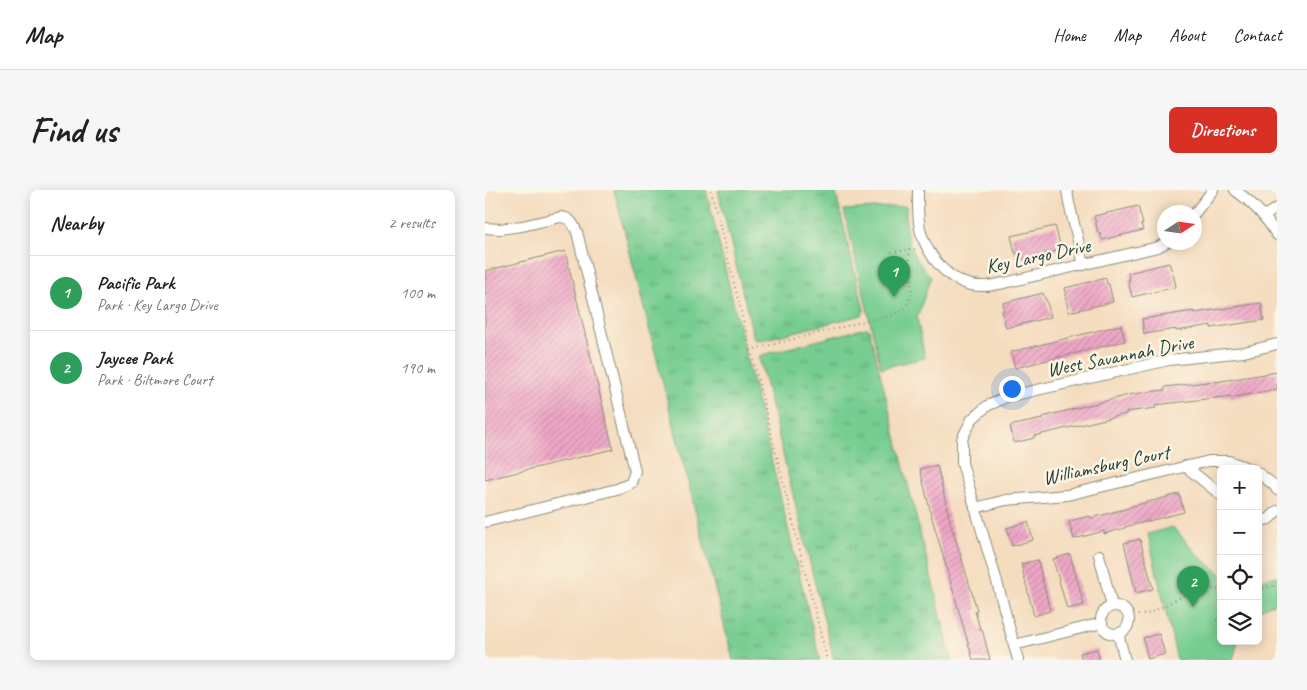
<!DOCTYPE html>
<meta charset="utf-8">
<style>
body{margin:0;font-family:Caveat,sans-serif;background:#f6f6f6;color:#222}
.controls{position:absolute;right:15px;bottom:15px;display:grid;overflow:hidden;border-radius:8px;box-shadow:0 2px 12px #0003}
.controls button{width:45px;height:45px;display:grid;place-items:center;padding:0;border:0;border-bottom:1px solid #e0e0e0;background:#fff;color:#222;font:25px sans-serif}
.compass{position:absolute;left:672px;top:15px;width:45px;height:45px;border-radius:50%;background:#fff;box-shadow:0 2px 12px #0003;rotate:78deg}
.you{position:absolute;left:526px;top:198px;width:18px;height:18px;margin:-12px;border:4px solid #fff;border-radius:50%;background:#1a73e8;box-shadow:0 0 0 8px #1a73e833}
.badge{display:grid;place-items:center;width:32px;height:32px;border-radius:50%;background:#d93025;color:#fff;font-size:16px;font-weight:700}
.pin{position:absolute;translate:-50% -41px;filter:drop-shadow(0 1px 2px #0008)}
.pin::after{content:'';position:absolute;top:26px;width:18px;height:15px;background:inherit;clip-path:polygon(0 0,100% 0,50% 100%)}
.list{margin:0;padding:0;list-style:none}
h2{display:flex;justify-content:space-between;align-items:center;height:65px;margin:0;padding:0 20px;font-size:21px}
h2 small{font-size:16px;font-weight:400;color:#767676}
.list li{display:grid;grid-template-columns:32px 1fr auto;gap:15px;align-items:center;box-sizing:border-box;height:75px;padding:0 20px;border-top:1px solid #e0e0e0}
.list b{display:block;font-size:19px;white-space:nowrap}
.list p{margin:0;font-size:16px;white-space:nowrap;color:#767676}
.list em{font-size:16px;font-style:normal;color:#767676}
.icon{flex:none;width:28px;height:28px;fill:none;stroke:currentColor;stroke-width:2;stroke-linecap:round;stroke-linejoin:round}
.map{position:relative;flex:none;width:792px;height:470px;overflow:hidden;border-radius:8px}
header{display:flex;align-items:center;gap:30px;box-sizing:border-box;height:70px;padding:0 25px;background:#fff;border-bottom:1px solid #e0e0e0}
header strong{font-size:24px}
nav{display:flex;gap:28px;margin-inline-start:auto;font-size:18px}
.intro{display:flex;align-items:center;justify-content:space-between;box-sizing:border-box;height:120px;padding:0 30px}
h1{margin:0;font-size:35px}
.button{padding:12px 22px;border-radius:8px;background:#d93025;color:#fff;font-size:18px;font-weight:700}
main{display:flex;gap:30px;padding:0 30px}
aside{flex:1;background:#fff;border-radius:8px;box-shadow:0 2px 12px #0003}
.map>svg:first-child{display:block}
</style>
<header>
<strong>Map</strong>
<nav><a>Home</a><a>Map</a><a>About</a><a>Contact</a></nav>
</header>
<div class="intro"><h1>Find us</h1><a class="button">Directions</a></div>
<main>
<aside>
<h2>Nearby<small>2 results</small></h2>
<ul class="list">
<li><span class="badge" style="background:#2e9e5b">1</span><div><b>Pacific Park</b><p>Park · Key Largo Drive</p></div><em>100 m</em></li>
<li><span class="badge" style="background:#2e9e5b">2</span><div><b>Jaycee Park</b><p>Park · Biltmore Court</p></div><em>190 m</em></li>
</ul>
</aside>
<div class="map">
<svg width="792" height="470" viewBox="0 0 792 470">
<defs>
<pattern id="grass-tufts" width="24" height="20" patternUnits="userSpaceOnUse" patternTransform="scale(1.25)"><rect width="24" height="20" fill="#77cd91"/><path d="M3 7l-1-3M5 7V3M7 7l1-3M15 17l-1-3M17 17v-4M19 17l1-3" fill="none" stroke="#61a877"/></pattern>
<pattern id="building-hatch" width="6" height="6" patternUnits="userSpaceOnUse" patternTransform="scale(1.25)"><rect width="6" height="6" fill="#efa7c7"/><path d="M-1 1l2-2M0 6l6-6M5 7l2-2" fill="none" stroke="#c189a2"/></pattern>
</defs>
<rect width="100%" height="100%" fill="#fcf5e5"/>
<filter id="ink" filterUnits="userSpaceOnUse"><feTurbulence type="fractalNoise" baseFrequency=".02" numOctaves="2"/><feDisplacementMap in="SourceGraphic" scale="10" xChannelSelector="R" yChannelSelector="G"/><feConvolveMatrix kernelMatrix="1 2 1 2 8 2 1 2 1" color-interpolation-filters="sRGB"/></filter>
<filter id="wash" filterUnits="userSpaceOnUse"><feTurbulence type="fractalNoise" baseFrequency=".0096" numOctaves="4" result="noise"/><feDisplacementMap in="SourceGraphic" scale="20" xChannelSelector="R" yChannelSelector="G"/><feGaussianBlur stdDeviation="1.12" result="paint"/><feColorMatrix in="noise" values="0 0 0 0 0 0 0 0 0 0 0 0 0 0 0 0 0 1.4 0 .05"/><feComposite in="paint" operator="in"/></filter>
<g filter="url(#wash)">
<rect width="100%" height="100%" fill="#f4dcbe"/>
<g fill="url(#grass-tufts)" stroke="#4b8562">
<polygon points="129,0 221,0 335,470 248,470"/>
<polygon points="233,0 350,0 379,120 377,125 281,149 272,150 269,149"/>
<polygon points="381,138 384,139 467,470 349,470 274,167 277,165"/>
</g>
<g fill="#77cd91" stroke="#4b8562">
<path d="M 421,16 C 421,26 420,38 423,49 C 426,63 436,76 446,87 L 432,128 L 440,168 L 396,178 L 359,20 Z"/>
<polygon points="688,337 714,366 736,384 736,451 753,451 748,470 692,470 663,344"/>
<polygon points="792,386 792,412 773,421 773,391"/>
</g>
<g id="blocks">
<g fill="url(#building-hatch)">
<polygon points="653,16 658,34 656,34 658,40 617,50 615,43 613,43 609,26"/>
<polygon points="570,36 575,54 573,54 575,60 534,70 532,63 530,63 526,46"/>
<polygon points="80,61 128,259 0,290 0,81"/>
<polygon points="684,73 686,79 687,79 691,97 647,107 643,90 645,90 643,83"/>
<polygon points="621,88 622,94 624,94 628,112 584,122 580,105 582,105 580,98"/>
<polygon points="558,103 560,109 561,109 566,127 521,138 517,121 519,120 518,113"/>
<polygon points="776,113 779,130 726,138 726,135 691,141 691,139 659,144 657,129 709,121 709,123"/>
<polygon points="636,135 640,151 530,178 526,162"/>
<polygon points="792,182 792,199 746,208 746,206 670,215 671,218 641,222 641,224 549,246 549,248 529,253 525,236 557,229 557,227 648,204 680,200 680,197 731,191 731,192"/>
<polygon points="452,275 467,340 468,340 492,420 490,421 495,439 497,439 505,470 488,470 447,328 435,279"/>
<polygon points="694,304 699,322 640,337 640,338 619,344 619,341 589,349 584,331 605,326 606,328 644,318 644,317"/>
<polygon points="543,332 548,350 527,356 522,338"/>
<polygon points="655,349 668,399 651,403 639,353"/>
<polygon points="585,364 599,415 582,419 568,369"/>
<polygon points="553,370 565,421 549,426 536,374"/>
<polygon points="674,444 680,464 663,469 658,448"/>
<polygon points="612,459 615,470 597,470 595,463"/>
</g>
</g>
</g>
<g filter="url(#ink)">
<use href="#blocks" fill-opacity="0" stroke="#8a8c79" stroke-width="1"/>
<g fill="none" stroke-linecap="round" stroke-linejoin="round">
<defs>
<g id="minor">
<path d="M 433,0 C 433,14 432,29 436,43 C 445,70 468,98 500,96 C 506,96 513,94 519,93 L 673,57 L 682,52"/>
<polyline points="582,0 584,13 599,75"/>
<path d="M 750,0 C 767,12 781,27 792,45"/>
<polyline points="709,24 728,0"/>
<polyline points="779,26 792,18"/>
<path d="M 0,38 L 15,39 L 37,36 L 76,27 C 86,28 88,34 92,42 L 150,281 L 146,293 L 132,299 L 0,332"/>
<polyline points="700,276 736,305"/>
<polyline points="773,283 789,295 792,300"/>
<polyline points="490,318 521,310 582,305 724,271 743,271 766,279"/>
<polyline points="773,331 784,329 792,321"/>
<polyline points="614,365 627,416"/>
<circle cx="630" cy="430" r="14"/>
<polyline points="633,443 640,470"/>
<polyline points="529,455 617,433"/>
<polyline points="533,470 512,392 477,273 477,249 487,229 502,216 521,207 684,170 759,162 792,154"/>
</g>
</defs>
<use href="#minor" stroke="#8a8c79" stroke-width="12"/>
<g stroke="#8a8c79" stroke-width="2" stroke-dasharray="1 4" stroke-linecap="butt">
<polyline points="226,0 342,470"/>
<polyline points="406,62 424,60"/>
<path d="M 265,160 L 397,127 C 405,125 414,123 419,118 C 432,107 425,76 424,60 L 433,59"/>
<polyline points="773,399 792,395"/>
<polyline points="643,427 665,423 707,401 722,399 736,400"/>
<polyline points="734,434 731,431 736,426"/>
</g>
<use href="#minor" stroke="#fff" stroke-width="10"/>
</g>
</g>
<g text-anchor="middle" dominant-baseline="central" stroke-width="5" stroke-linejoin="round" paint-order="stroke">
<g font-size="20" fill="#1f3d34" stroke="#fcf5e5">
<text transform="translate(553 66) rotate(-12)">Key Largo Drive</text>
<text transform="translate(635 166) rotate(-11)">West Savannah Drive</text>
<text transform="translate(621 275) rotate(-12)">Williamsburg Court</text>
</g>
</g>
</svg>
<div class="controls">
<button>+</button>
<button>−</button>
<button><svg class="icon" aria-label="locate" viewBox="0 0 24 24"><circle cx="12" cy="12" r="6"/><path d="M12 2v4M12 18v4M2 12h4M18 12h4"/></svg></button>
<button><svg class="icon" aria-label="layers" viewBox="0 0 24 24"><path d="M12 4l9 5-9 5-9-5zM3 14l9 5 9-5"/></svg></button>
</div>
<svg class="compass" viewBox="-18 -18 36 36"><path d="M0-13l5 13h-10z" fill="#e53935"/><path d="M0 13l5-13h-10z" fill="#767676"/></svg>
<div class="you"></div>
<div class="pin badge" style="left:409px;top:107px;background:#2e9e5b">1</div>
<div class="pin badge" style="left:708px;top:417px;background:#2e9e5b">2</div>
</div>
</main>
